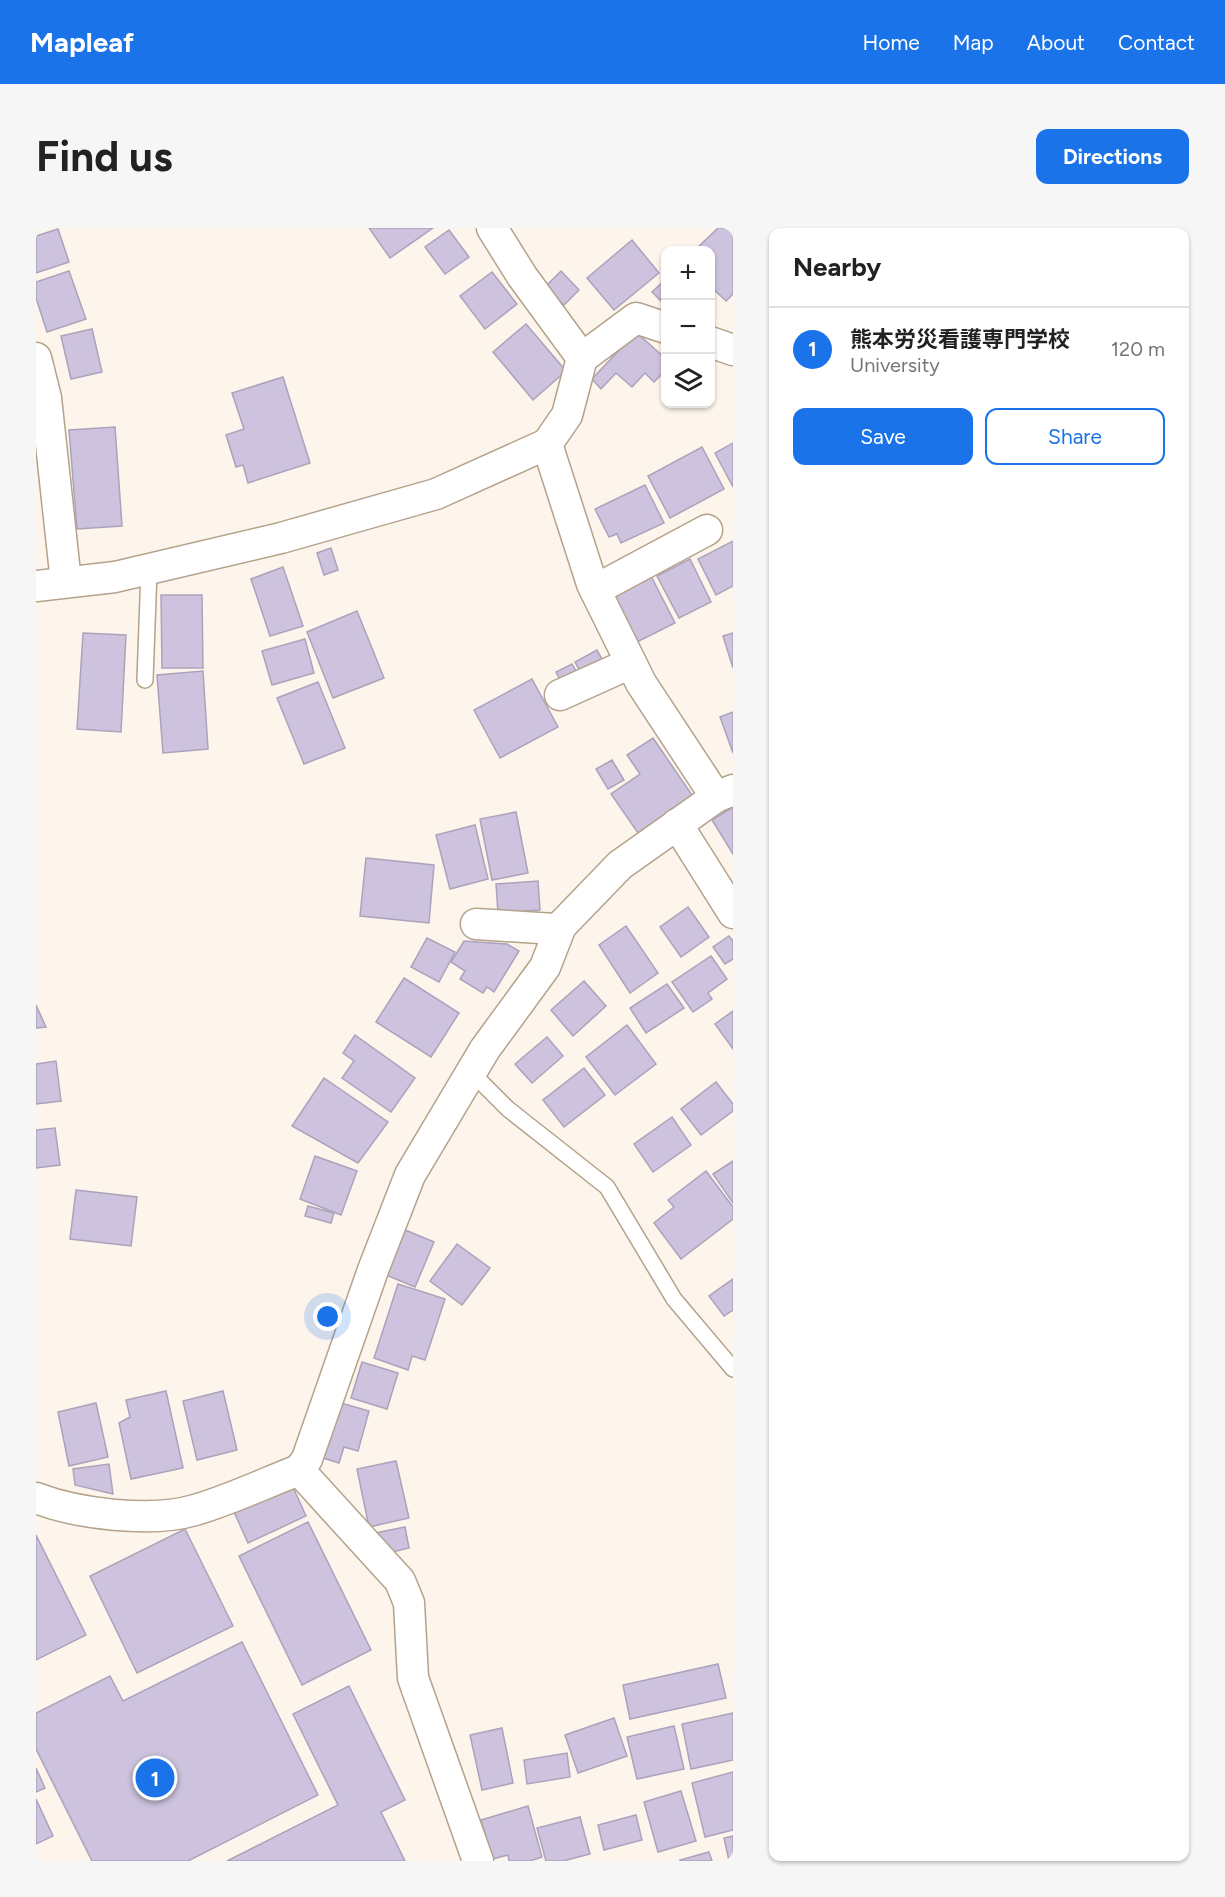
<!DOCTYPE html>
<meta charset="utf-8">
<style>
body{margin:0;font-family:Figtree,"Noto Sans JP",sans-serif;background:#f6f6f6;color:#222}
.controls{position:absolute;right:18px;top:18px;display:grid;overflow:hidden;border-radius:12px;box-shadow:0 2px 4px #0004}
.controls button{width:54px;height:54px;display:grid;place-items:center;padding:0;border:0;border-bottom:2px solid #e0e0e0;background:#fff;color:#222;font:30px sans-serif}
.you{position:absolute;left:292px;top:1089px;width:21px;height:21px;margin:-15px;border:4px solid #fff;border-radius:50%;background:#1a73e8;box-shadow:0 0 0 9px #1a73e833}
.badge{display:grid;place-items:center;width:39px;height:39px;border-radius:50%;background:#1a73e8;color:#fff;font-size:20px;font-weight:700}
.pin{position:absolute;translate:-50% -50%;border:3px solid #fff;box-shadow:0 2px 6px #0006}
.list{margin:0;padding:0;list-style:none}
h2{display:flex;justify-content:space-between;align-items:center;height:78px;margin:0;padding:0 24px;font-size:26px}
h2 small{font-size:20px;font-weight:400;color:#767676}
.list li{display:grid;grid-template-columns:39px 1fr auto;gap:18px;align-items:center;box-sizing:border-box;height:84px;padding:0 24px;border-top:2px solid #e0e0e0}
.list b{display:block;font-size:22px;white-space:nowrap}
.list p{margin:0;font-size:20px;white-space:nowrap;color:#767676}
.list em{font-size:20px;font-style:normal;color:#767676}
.actions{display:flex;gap:12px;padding:18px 24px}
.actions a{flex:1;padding:14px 0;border:2px solid #1a73e8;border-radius:12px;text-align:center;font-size:21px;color:#1a73e8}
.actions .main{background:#1a73e8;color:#fff}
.icon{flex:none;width:33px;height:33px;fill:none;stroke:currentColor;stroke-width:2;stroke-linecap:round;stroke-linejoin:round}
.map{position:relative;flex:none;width:697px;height:1633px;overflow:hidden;border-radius:12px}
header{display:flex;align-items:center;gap:36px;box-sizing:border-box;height:84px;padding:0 30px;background:#1a73e8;color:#fff}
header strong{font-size:28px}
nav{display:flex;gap:33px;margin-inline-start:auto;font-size:21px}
.intro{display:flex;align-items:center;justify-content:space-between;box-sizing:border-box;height:144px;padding:0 36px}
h1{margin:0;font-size:42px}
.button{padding:15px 27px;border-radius:12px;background:#1a73e8;color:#fff;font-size:21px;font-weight:700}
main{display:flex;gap:36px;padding:0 36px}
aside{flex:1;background:#fff;border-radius:12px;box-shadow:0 2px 4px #0004}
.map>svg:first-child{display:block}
</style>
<header>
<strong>Mapleaf</strong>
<nav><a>Home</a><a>Map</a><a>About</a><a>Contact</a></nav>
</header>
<div class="intro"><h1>Find us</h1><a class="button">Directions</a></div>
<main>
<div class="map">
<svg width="697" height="1633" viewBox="0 0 697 1633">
<rect width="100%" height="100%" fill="#fdf5eb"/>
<g fill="#cdc3de" stroke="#aba2bc" stroke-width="1.5">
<polygon points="333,0 397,0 354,30"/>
<polygon points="682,0 697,0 697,66 690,73 674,58 674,22 659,22"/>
<polygon points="22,1 33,34 0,45 0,8"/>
<polygon points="413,2 433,29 409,46 389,19"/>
<polygon points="596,12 623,45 578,82 551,50"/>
<polygon points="33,43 50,91 11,104 0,70 0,54"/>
<polygon points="525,43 543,62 528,77 509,59"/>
<polygon points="456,44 481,76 449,101 424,68"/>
<polygon points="630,51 630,78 616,64"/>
<polygon points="490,96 530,143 497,172 457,124"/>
<polygon points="56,101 66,144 35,151 25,108"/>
<polygon points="600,104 630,131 630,142 618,154 609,145 596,159 580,145 565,161 556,151"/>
<polygon points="247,149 274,235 212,255 207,237 200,239 190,207 208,201 196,165"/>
<polygon points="79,199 86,298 41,301 33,202"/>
<polygon points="697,215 697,259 679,225"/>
<polygon points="666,219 688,261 634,290 612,248"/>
<polygon points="609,257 628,295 585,315 581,306 573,309 559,281"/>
<polygon points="697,313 697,358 680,367 662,331"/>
<polygon points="295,320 302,342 288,347 281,325"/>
<polygon points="654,331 675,374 643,390 621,348"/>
<polygon points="247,339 267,398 234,408 215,351"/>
<polygon points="614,346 639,395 591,419 566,371"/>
<polygon points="125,367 166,367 167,440 126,440"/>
<polygon points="321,383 348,450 297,470 271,404"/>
<polygon points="47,405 90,407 85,504 41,501"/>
<polygon points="697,405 697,440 687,408"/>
<polygon points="269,411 278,445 236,457 226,423"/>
<polygon points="561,422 570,438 548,450 539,434"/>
<polygon points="536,436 544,450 528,459 520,444"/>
<polygon points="167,443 172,521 127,525 121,447"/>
<polygon points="496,451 522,499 464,530 438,482"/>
<polygon points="282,454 309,520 268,536 241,470"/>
<polygon points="697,484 697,525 684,489"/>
<polygon points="617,510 656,567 602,605 575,566 604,546 591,527"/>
<polygon points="576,532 588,552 572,561 560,541"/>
<polygon points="697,579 697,626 676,592"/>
<polygon points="480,584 492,645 456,652 444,591"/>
<polygon points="439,597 452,651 414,661 400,607"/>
<polygon points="330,630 398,637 393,695 324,688"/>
<polygon points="502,653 504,682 462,685 460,656"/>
<polygon points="652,679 673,709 645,729 624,699"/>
<polygon points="590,698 622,745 594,765 563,717"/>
<polygon points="693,708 697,713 697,731 689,736 677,719"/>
<polygon points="391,710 419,724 403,754 375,739"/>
<polygon points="428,713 471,716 483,723 458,764 451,759 447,765 424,751 429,743 415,734"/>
<polygon points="675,728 691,751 672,765 676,771 657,784 636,754"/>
<polygon points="368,750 423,785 395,829 340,794"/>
<polygon points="548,753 570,778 537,808 515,782"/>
<polygon points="631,756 648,780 610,805 594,780"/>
<polygon points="0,777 10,799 0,800"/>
<polygon points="697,783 697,821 679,796"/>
<polygon points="591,797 620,836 579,867 550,829"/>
<polygon points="319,807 379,850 355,884 306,850 318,833 307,825"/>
<polygon points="511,809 527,828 496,855 479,836"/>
<polygon points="20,833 25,873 0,876 0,836"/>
<polygon points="548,840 569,867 528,899 507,872"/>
<polygon points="288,850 352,894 322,935 256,898"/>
<polygon points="680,854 697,876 697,883 665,907 645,881"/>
<polygon points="636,889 655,917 617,944 598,916"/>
<polygon points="19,900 24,937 0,940 0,902"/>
<polygon points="279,928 321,943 305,987 264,971"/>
<polygon points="697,933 697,975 677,946"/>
<polygon points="670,943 697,979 697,991 645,1031 618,995 638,979 632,972"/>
<polygon points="40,962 101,969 95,1018 34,1011"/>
<polygon points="272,978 298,985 295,995 269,988"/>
<polygon points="362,999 398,1014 379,1059 343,1044"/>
<polygon points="421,1016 454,1040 426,1077 394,1053"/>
<polygon points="697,1051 697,1082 688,1088 673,1068"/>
<polygon points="362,1056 409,1071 389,1132 376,1128 372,1142 338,1130"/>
<polygon points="326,1134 362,1145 351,1181 315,1170"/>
<polygon points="130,1163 147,1240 95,1251 83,1195 94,1189 90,1172"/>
<polygon points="187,1163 201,1222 161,1232 147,1173"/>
<polygon points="298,1173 333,1183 322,1223 308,1219 303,1235 281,1228"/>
<polygon points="60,1175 72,1229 33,1238 22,1184"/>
<polygon points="360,1233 373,1290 333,1299 321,1241"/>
<polygon points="73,1236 77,1266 39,1257 37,1241"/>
<polygon points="256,1257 270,1288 212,1315 198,1284"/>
<polygon points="272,1294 335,1422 266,1457 203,1328"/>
<polygon points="369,1299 373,1320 353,1325 335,1306"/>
<polygon points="149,1301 197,1398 101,1445 54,1348"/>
<polygon points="0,1307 50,1407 0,1432"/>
<polygon points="206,1414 282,1567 152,1633 56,1633 0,1521 0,1485 74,1448 87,1473"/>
<polygon points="682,1436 690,1470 594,1491 587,1457"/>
<polygon points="313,1458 369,1572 345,1584 369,1633 191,1633 302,1577 257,1486"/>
<polygon points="697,1485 697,1532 655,1541 646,1496"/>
<polygon points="578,1490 591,1528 542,1545 529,1507"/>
<polygon points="638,1498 648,1541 601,1551 591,1509"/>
<polygon points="466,1500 477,1555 446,1562 434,1507"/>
<polygon points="531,1525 534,1549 491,1556 488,1532"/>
<polygon points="0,1540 9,1560 0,1564"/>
<polygon points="697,1544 697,1602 669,1609 656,1555"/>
<polygon points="645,1563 660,1613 622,1624 608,1574"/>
<polygon points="0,1571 17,1608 0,1616"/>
<polygon points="492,1578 506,1629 494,1633 473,1633 472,1627 456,1631 445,1592"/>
<polygon points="600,1587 606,1612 568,1622 562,1597"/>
<polygon points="544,1589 554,1626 527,1633 510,1633 501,1600"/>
<polygon points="697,1608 697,1633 693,1633 688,1610"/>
<polygon points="673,1624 676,1633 644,1633 644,1632"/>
</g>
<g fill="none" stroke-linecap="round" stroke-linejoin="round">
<defs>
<g id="lane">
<polyline points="109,452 113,342"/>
<polyline points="436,845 472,881 571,959 638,1071 697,1141"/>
</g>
<g id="street">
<polyline points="456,0 486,48 546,130 600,90 630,100"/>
<polyline points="674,114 697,122"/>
<polyline points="0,130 10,170 30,354"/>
<polyline points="511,216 531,187 546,130"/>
<polyline points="0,358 79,349 245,310 400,266 511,216 556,356 605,455 680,569"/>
<polyline points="559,362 671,302"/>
<polyline points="524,467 595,435"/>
<polyline points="641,596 697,685"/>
<polyline points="440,696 519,701 525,698"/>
<polyline points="263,1242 364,1353 373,1375 377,1450 442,1633"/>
<path d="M 0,1270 C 42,1286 115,1295 159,1282 C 194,1272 229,1255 263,1242 L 271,1231 L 337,1042 L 374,947 L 449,821 L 509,739 L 525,698 L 584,637 L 680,569 L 697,562"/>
</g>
</defs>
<use href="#lane" stroke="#b4a28b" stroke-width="18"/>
<use href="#street" stroke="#b4a28b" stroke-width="33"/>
<use href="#lane" stroke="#fff" stroke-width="15"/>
<use href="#street" stroke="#fff" stroke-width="30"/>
</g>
</svg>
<div class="controls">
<button>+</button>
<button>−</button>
<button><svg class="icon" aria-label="layers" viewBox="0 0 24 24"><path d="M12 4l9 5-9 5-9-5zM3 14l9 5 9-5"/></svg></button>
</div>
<div class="you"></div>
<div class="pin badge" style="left:119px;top:1550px">1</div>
</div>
<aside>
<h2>Nearby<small></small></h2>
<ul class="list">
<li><span class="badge">1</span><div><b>熊本労災看護専門学校</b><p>University</p></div><em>120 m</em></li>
</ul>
<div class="actions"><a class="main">Save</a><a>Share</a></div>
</aside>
</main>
